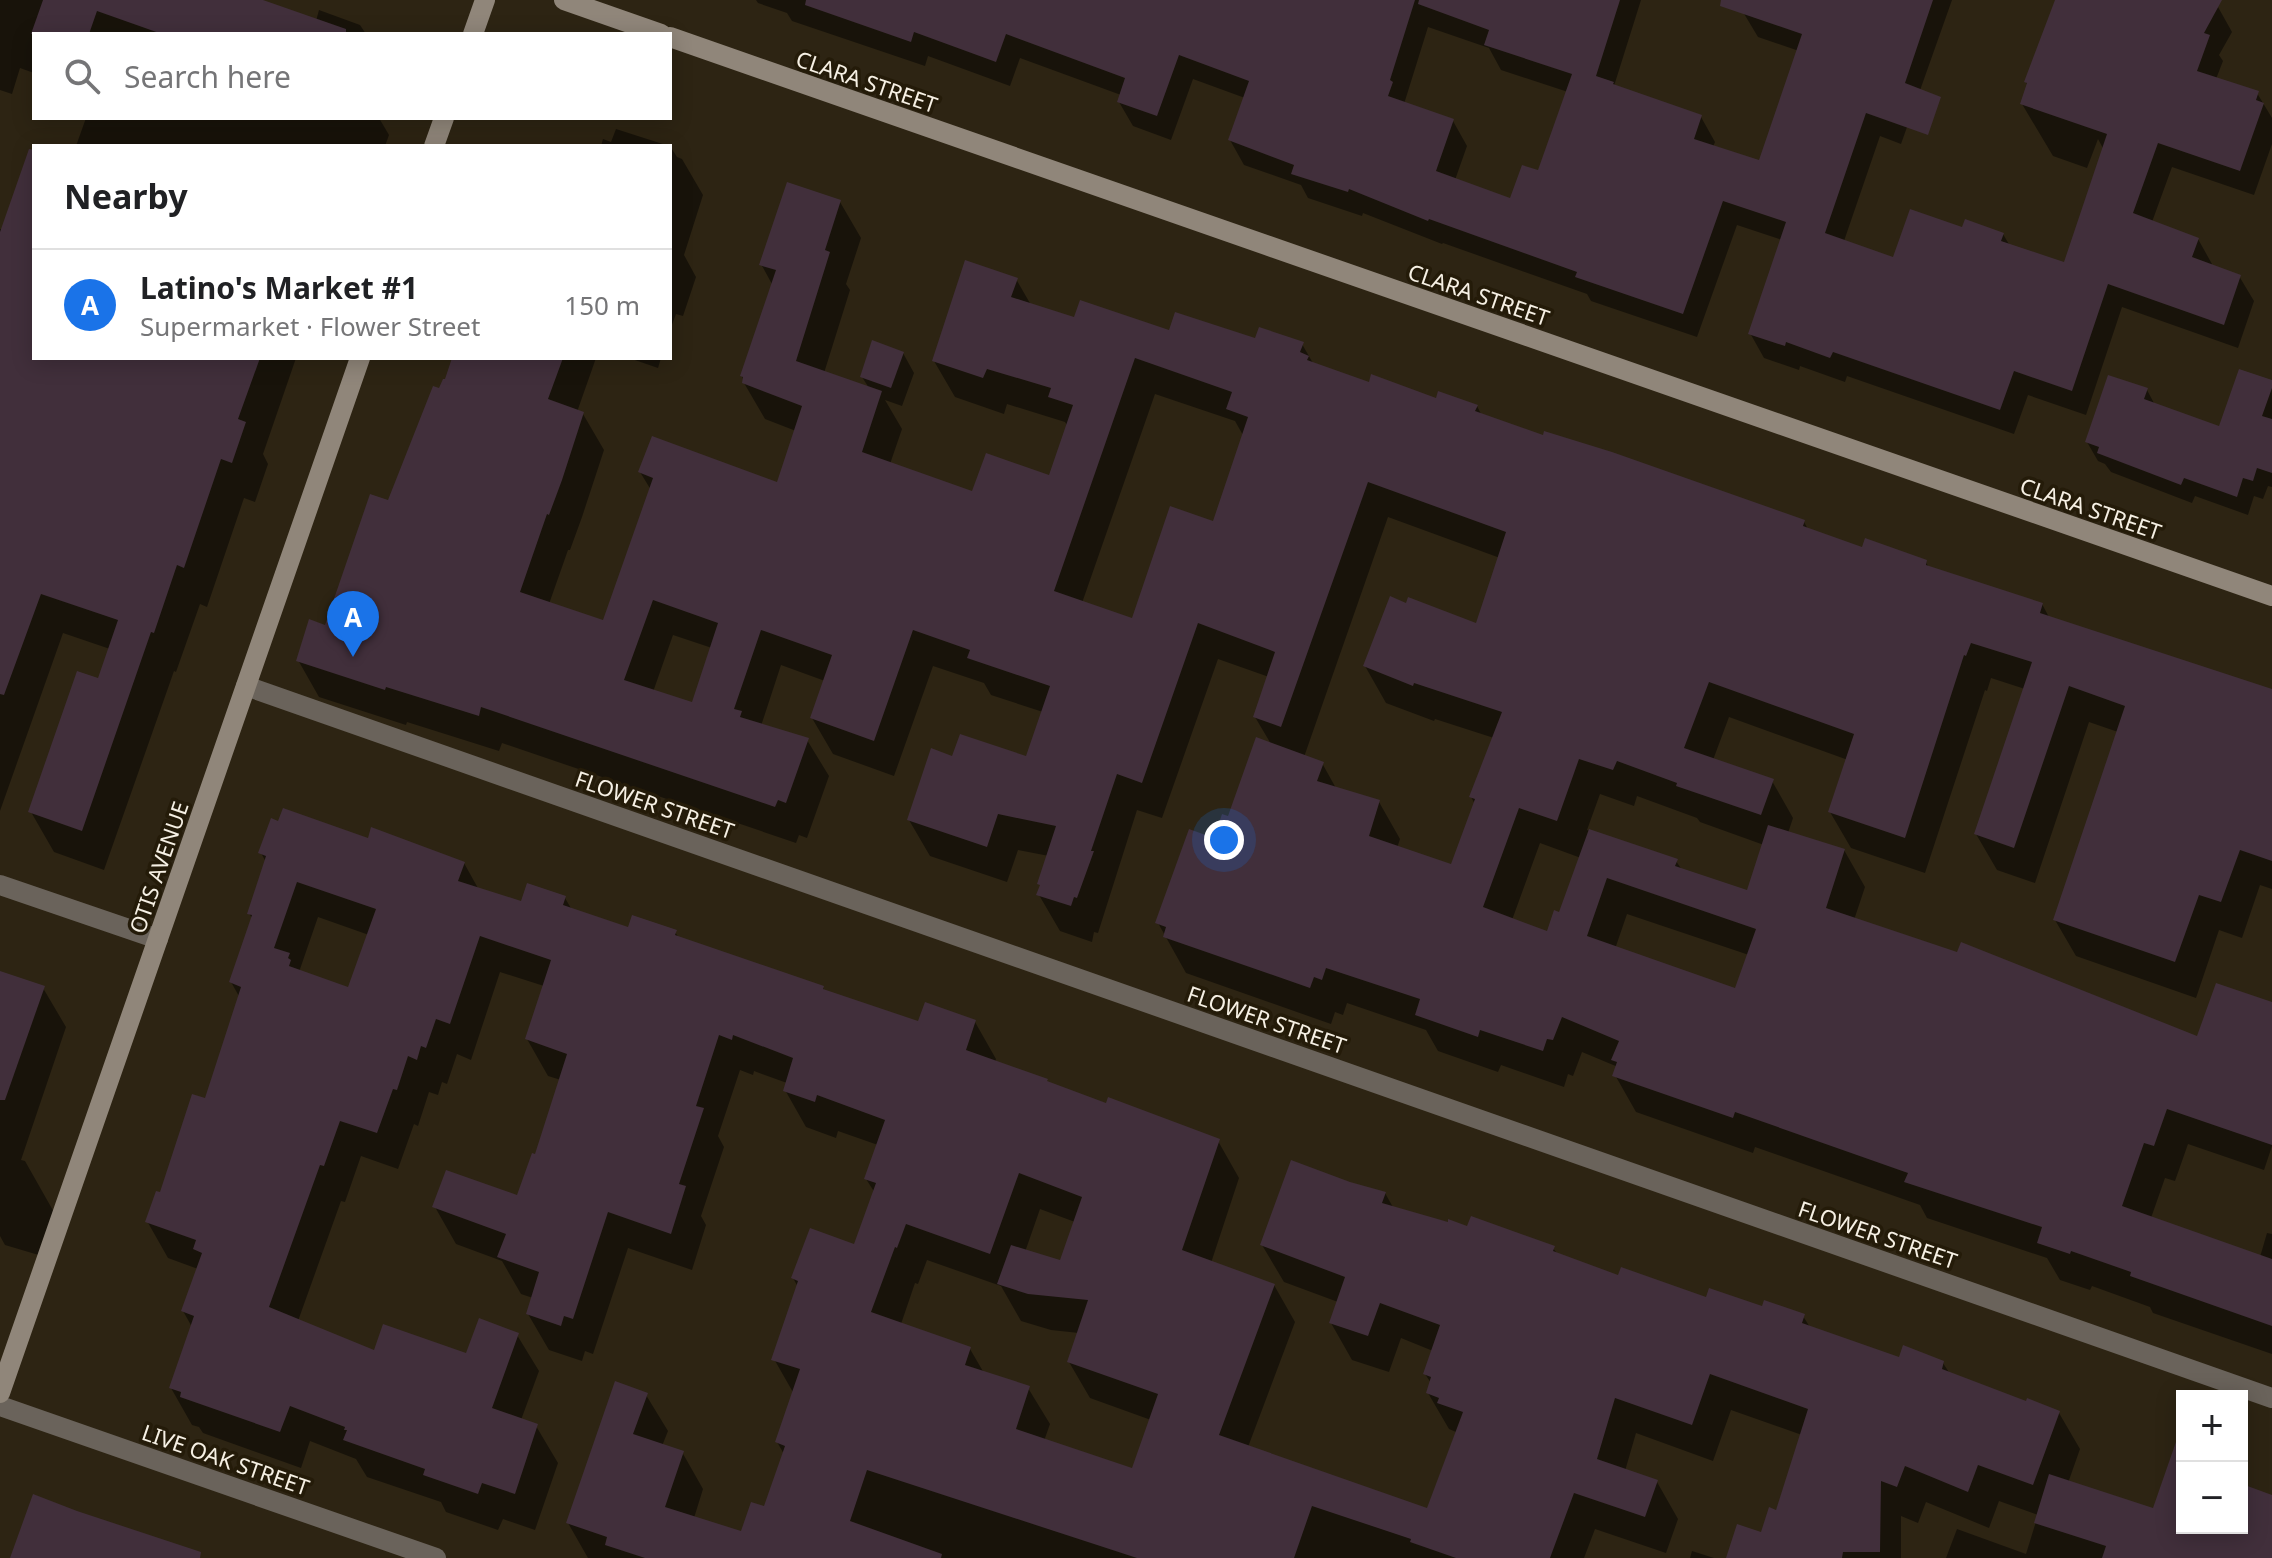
<!DOCTYPE html>
<meta charset="utf-8">
<style>
body{margin:0;font-family:"Noto Sans",sans-serif;background:#f6f6f6;color:#202124}
.controls{position:absolute;right:24px;bottom:24px;display:grid;overflow:hidden;border-radius:0px;box-shadow:0 4px 20px #0003}
.controls button{width:72px;height:72px;display:grid;place-items:center;padding:0;border:0;border-bottom:2px solid #e0e0e0;background:#fff;color:#202124;font:40px sans-serif}
.you{position:absolute;left:1224px;top:840px;width:28px;height:28px;margin:-20px;border:6px solid #fff;border-radius:50%;background:#1a73e8;box-shadow:0 0 0 12px #1a73e833}
.badge{display:grid;place-items:center;width:52px;height:52px;border-radius:50%;background:#1a73e8;color:#fff;font-size:26px;font-weight:700}
.pin{position:absolute;translate:-50% -66px;filter:drop-shadow(0 2px 4px #0008)}
.pin::after{content:'';position:absolute;top:42px;width:28px;height:24px;background:inherit;clip-path:polygon(0 0,100% 0,50% 100%)}
.list{margin:0;padding:0;list-style:none}
h2{display:flex;justify-content:space-between;align-items:center;height:104px;margin:0;padding:0 32px;font-size:34px}
h2 small{font-size:26px;font-weight:400;color:#757577}
.list li{display:grid;grid-template-columns:52px 1fr auto;gap:24px;align-items:center;box-sizing:border-box;height:112px;padding:0 32px;border-top:2px solid #e0e0e0}
.list b{display:block;font-size:30px;white-space:nowrap}
.list p{margin:0;font-size:26px;white-space:nowrap;color:#757577}
.list em{font-size:26px;font-style:normal;color:#757577}
.icon{flex:none;width:44px;height:44px;fill:none;stroke:currentColor;stroke-width:2;stroke-linecap:round;stroke-linejoin:round}
.map{position:relative;flex:none;width:2272px;height:1558px;overflow:hidden}
.search{position:absolute;background:#fff;box-shadow:0 4px 20px #0003;left:32px;top:32px;width:640px;height:88px;display:flex;align-items:center;gap:20px;box-sizing:border-box;padding:0 28px;border-radius:0px;color:#757577;font-size:30px}
.panel{position:absolute;background:#fff;box-shadow:0 4px 20px #0003;left:32px;top:144px;width:640px;height:216px;border-radius:0px}
.map>svg:first-child{display:block}
</style>
<div class="map">
<svg width="2272" height="1558" viewBox="0 0 2272 1558">
<rect width="100%" height="100%" fill="#2d2413"/>
<g fill="#0007" fill-rule="evenodd">
<polygon points="0,0 256,0 316,21 319,10 360,25 366,34 34,34 34,73 20,68 12,94 0,90"/>
<path d="M 756,0 L 1641,0 L 1614,86 L 1701,117 L 1715,142 L 1713,147 L 1760,163 L 1799,51 L 1758,37 L 1743,12 L 1748,0 L 1952,0 L 1901,144 L 1880,136 L 1844,241 L 1895,259 L 1964,229 L 2003,234 L 2010,246 L 2065,265 L 2104,150 L 2098,139 L 2087,168 L 2053,156 L 2022,104 L 2028,86 L 2026,82 L 2057,0 L 2205,0 L 2218,7 L 2232,32 L 2219,55 L 2223,61 L 2216,79 L 2257,93 L 2272,118 L 2272,144 L 2254,195 L 2172,167 L 2152,222 L 2198,239 L 2212,264 L 2211,266 L 2239,276 L 2254,301 L 2238,348 L 2122,307 L 2086,415 L 2028,395 L 2014,434 L 1847,376 L 1845,382 L 1800,366 L 1799,370 L 1764,358 L 1750,333 L 1782,240 L 1737,225 L 1697,337 L 1591,301 L 1587,294 L 1443,243 L 1442,244 L 1363,213 L 1362,216 L 1308,198 L 1301,185 L 1244,165 L 1230,140 L 1245,98 L 1193,79 L 1171,140 L 1133,126 L 1119,102 L 1121,95 L 1020,58 L 1010,86 L 928,56 L 925,66 L 792,21 L 787,13 L 758,3 ZM 1428,27 L 1489,48 L 1501,70 L 1568,92 L 1539,173 L 1511,200 L 1455,180 L 1467,146 L 1453,121 L 1404,104 Z"/>
<polygon points="86,118 379,118 389,135 385,146 76,146"/>
<polygon points="616,129 669,146 601,146 603,139 611,142"/>
<polygon points="670,146 677,157 682,159 703,195 684,255 696,277 683,316 676,314 670,330"/>
<polygon points="34,166 34,358 296,358 263,454 268,464 255,502 244,498 207,607 200,604 176,672 174,671 104,870 54,852 31,812 100,680 110,649 63,633 0,811 0,229 3,230"/>
<path d="M 840,202 L 861,238 L 846,284 L 850,290 L 824,373 L 869,388 L 862,377 L 903,353 L 914,373 L 902,406 L 885,400 L 902,429 L 890,464 L 973,493 L 1051,478 L 1068,427 L 1065,422 L 1007,404 L 1004,414 L 955,397 L 934,361 L 1016,279 L 1031,305 L 1075,320 L 1171,333 L 1302,344 L 1314,365 L 1370,384 L 1437,401 L 1477,406 L 1482,416 L 1804,522 L 1809,531 L 1863,550 L 1926,562 L 1929,568 L 2042,604 L 2050,619 L 2272,691 L 2272,889 L 2260,885 L 2242,938 L 2219,930 L 2196,998 L 2076,956 L 2055,920 L 2118,732 L 2089,722 L 2035,883 L 1997,870 L 1976,834 L 2025,689 L 1991,678 L 1987,691 L 1985,690 L 1925,873 L 1851,848 L 1830,812 L 1848,760 L 1729,717 L 1713,760 L 1772,781 L 1793,818 L 1788,833 L 1844,850 L 1865,887 L 1854,920 L 2198,1039 L 2272,1007 L 2272,1146 L 2264,1170 L 2188,1144 L 2175,1181 L 2165,1178 L 2151,1218 L 2260,1257 L 2267,1233 L 2272,1234 L 2272,1354 L 2153,1313 L 2150,1307 L 2092,1286 L 2090,1290 L 2060,1280 L 2047,1258 L 1927,1218 L 1920,1205 L 1755,1147 L 1753,1153 L 1636,1112 L 1615,1075 L 1618,1067 L 1582,1052 L 1573,1076 L 1568,1074 L 1564,1087 L 1501,1065 L 1498,1072 L 1438,1051 L 1426,1030 L 1347,1003 L 1343,1015 L 1335,1012 L 1331,1024 L 1186,973 L 1158,923 L 1229,819 L 1271,744 L 1255,717 L 1269,677 L 1218,659 L 1162,818 L 1137,810 L 1098,933 L 1094,932 L 1092,942 L 1060,931 L 1039,895 L 1049,856 L 1018,850 L 1007,882 L 930,856 L 909,820 L 954,758 L 1027,759 L 1043,712 L 991,695 L 984,683 L 933,666 L 894,776 L 833,754 L 812,718 L 825,681 L 781,665 L 761,726 L 807,740 L 829,776 L 807,838 L 799,835 L 796,843 L 502,743 L 499,751 L 407,722 L 406,725 L 319,697 L 298,660 L 326,627 L 390,503 L 446,382 L 454,358 L 596,358 L 577,412 L 583,414 L 604,450 L 582,517 L 570,550 L 568,550 L 549,604 L 605,623 L 651,490 L 640,472 L 779,484 L 796,431 L 765,419 L 744,383 L 742,376 L 773,286 L 761,264 ZM 1155,394 L 1235,421 L 1244,437 L 1214,523 L 1133,621 L 1082,603 ZM 1388,517 L 1500,558 L 1477,626 L 1365,666 L 1386,703 L 1434,721 L 1435,719 L 1494,738 L 1471,797 L 1475,804 L 1452,866 L 1397,848 L 1400,839 L 1379,802 L 1337,790 L 1322,763 L 1304,757 ZM 673,635 L 712,648 L 693,705 L 653,692 ZM 1600,794 L 1634,806 L 1637,796 L 1697,818 L 1700,822 L 1764,845 L 1749,893 L 1682,870 L 1676,861 L 1587,830 ZM 1540,843 L 1581,858 L 1561,914 L 1548,934 L 1512,920 ZM 1627,914 L 1749,955 L 1736,991 L 1615,949 Z"/>
<polygon points="629,358 661,358 658,368"/>
<polygon points="2272,382 2272,487 2268,486 2263,499 2254,496 2248,515 2195,496 2192,503 2111,472 2105,464 2098,461 2087,442 2147,390 2155,405 2221,428"/>
<path d="M 369,840 L 464,863 L 479,890 L 522,904 L 565,898 L 572,910 L 629,930 L 675,932 L 679,938 L 823,988 L 825,992 L 919,1023 L 975,1022 L 996,1059 L 995,1062 L 1048,1084 L 1218,1141 L 1239,1178 L 1211,1263 L 1274,1285 L 1295,1322 L 1248,1447 L 1428,1511 L 1456,1432 L 1449,1429 L 1428,1393 L 1431,1383 L 1425,1374 L 1433,1351 L 1401,1338 L 1389,1372 L 1352,1360 L 1331,1323 L 1338,1302 L 1284,1282 L 1262,1245 L 1349,1184 L 1385,1193 L 1394,1209 L 1553,1248 L 1558,1255 L 1619,1277 L 1707,1299 L 1803,1316 L 1811,1329 L 1900,1359 L 1943,1363 L 1950,1374 L 2027,1403 L 2059,1413 L 2080,1449 L 2068,1483 L 2154,1511 L 2182,1459 L 2182,1528 L 2242,1528 L 2242,1486 L 2272,1497 L 2272,1558 L 1946,1558 L 1957,1529 L 2026,1554 L 2038,1515 L 1999,1501 L 1989,1528 L 1926,1502 L 1918,1523 L 1901,1516 L 1901,1558 L 1760,1558 L 1802,1435 L 1731,1410 L 1713,1461 L 1636,1433 L 1625,1471 L 1657,1482 L 1678,1519 L 1666,1553 L 1595,1529 L 1584,1558 L 588,1558 L 568,1523 L 646,1395 L 668,1431 L 662,1446 L 682,1452 L 703,1489 L 694,1518 L 742,1533 L 765,1508 L 784,1454 L 777,1442 L 794,1394 L 774,1359 L 798,1287 L 793,1278 L 856,1247 L 875,1193 L 866,1179 L 878,1145 L 838,1131 L 836,1138 L 806,1127 L 785,1090 L 787,1083 L 754,1071 L 753,1075 L 740,1070 L 718,1136 L 724,1147 L 701,1216 L 706,1225 L 692,1270 L 628,1248 L 593,1354 L 585,1351 L 582,1361 L 549,1350 L 528,1314 L 533,1298 L 521,1294 L 502,1261 L 456,1244 L 435,1207 L 518,1198 L 537,1156 L 561,1080 L 548,1076 L 527,1039 L 544,986 L 500,972 L 471,1060 L 457,1054 L 447,1084 L 442,1082 L 438,1095 L 429,1092 L 418,1126 L 414,1124 L 398,1169 L 361,1156 L 345,1202 L 341,1201 L 298,1321 L 375,1353 L 468,1356 L 517,1335 L 539,1371 L 521,1420 L 536,1426 L 558,1463 L 535,1530 L 503,1519 L 498,1530 L 446,1512 L 441,1502 L 367,1477 L 356,1459 L 310,1441 L 301,1468 L 203,1433 L 199,1427 L 192,1425 L 171,1388 L 192,1327 L 183,1311 L 198,1269 L 168,1258 L 147,1221 L 206,1100 L 240,998 L 231,982 L 253,920 L 249,913 L 266,862 L 261,853 ZM 318,917 L 369,935 L 350,990 L 299,972 ZM 1040,1209 L 1075,1222 L 1061,1263 L 1025,1252 ZM 927,1260 L 1001,1286 L 1021,1321 L 1051,1330 L 1079,1333 L 1069,1362 L 1090,1398 L 1151,1420 L 1133,1471 L 1044,1441 L 1050,1424 L 1028,1388 L 984,1373 L 970,1349 L 901,1324 L 915,1283 L 918,1284 Z"/>
<polygon points="0,973 43,988 66,1027 21,1160 25,1161 55,1214 42,1256 5,1245 0,1236"/>
<polygon points="1692,1551 1714,1558 1690,1558"/>
</g>
<g fill="#412f3b" fill-rule="evenodd">
<polygon points="43,0 263,0 346,29 346,34 162,34 97,11 89,34 31,34"/>
<polygon points="806,0 1415,0 1390,80 1393,82 1388,96 1454,119 1436,171 1510,198 1522,165 1538,170 1572,74 1484,45 1489,30 1418,4 1419,0 1620,0 1596,76 1614,82 1613,84 1702,115 1694,139 1759,160 1802,34 1720,6 1721,0 1933,0 1905,83 1941,97 1928,135 1866,113 1825,233 1893,257 1910,209 1962,227 1965,219 2004,233 2001,241 2064,262 2107,134 2020,104 2027,83 2024,82 2055,0 2222,0 2204,33 2210,35 2197,71 2259,91 2256,100 2264,103 2240,171 2158,143 2133,213 2199,238 2192,257 2241,275 2224,325 2108,284 2072,391 2014,371 2000,410 1833,352 1830,358 1786,342 1785,346 1748,334 1786,222 1723,201 1683,314 1575,277 1577,272 1429,219 1428,221 1349,189 1348,192 1291,174 1294,165 1228,140 1249,81 1179,55 1157,116 1117,102 1125,78 1006,34 996,62 914,32 911,42 805,5"/>
<polygon points="29,149 34,150 34,358 260,358 238,419 246,422 232,463 221,459 184,568 177,565 154,633 151,632 82,831 28,812 77,671 98,678 118,620 41,594 4,695 0,694 0,232"/>
<path d="M 787,182 L 841,200 L 825,250 L 830,252 L 796,361 L 882,391 L 862,452 L 972,491 L 986,453 L 1049,475 L 1073,405 L 1048,397 L 1051,388 L 987,369 L 983,378 L 932,361 L 965,260 L 1018,278 L 1011,297 L 1074,317 L 1080,300 L 1169,330 L 1175,312 L 1255,338 L 1259,327 L 1304,342 L 1300,352 L 1309,356 L 1307,360 L 1369,382 L 1371,374 L 1436,398 L 1438,391 L 1478,405 L 1475,411 L 1543,435 L 1544,431 L 1612,452 L 1805,520 L 1803,526 L 1862,547 L 1865,538 L 1927,560 L 1926,565 L 2043,603 L 2040,613 L 2272,689 L 2272,861 L 2240,850 L 2221,902 L 2199,895 L 2175,962 L 2053,920 L 2125,706 L 2069,686 L 2014,848 L 1974,834 L 2032,662 L 1971,643 L 1966,656 L 1964,655 L 1905,838 L 1828,812 L 1854,734 L 1709,682 L 1684,748 L 1774,779 L 1761,815 L 1676,786 L 1677,783 L 1617,761 L 1613,770 L 1579,759 L 1557,821 L 1519,808 L 1483,907 L 1547,931 L 1554,910 L 1559,912 L 1589,829 L 1678,859 L 1675,866 L 1747,890 L 1768,825 L 1845,849 L 1826,908 L 1957,952 L 1961,942 L 2197,1036 L 2216,983 L 2272,1002 L 2272,1145 L 2167,1109 L 2154,1146 L 2144,1143 L 2122,1206 L 2272,1259 L 2272,1326 L 2130,1276 L 2131,1272 L 2071,1251 L 2070,1254 L 2037,1243 L 2042,1227 L 1904,1182 L 1908,1173 L 1735,1112 L 1733,1118 L 1612,1076 L 1617,1062 L 1611,1060 L 1619,1041 L 1562,1017 L 1553,1040 L 1547,1039 L 1543,1051 L 1480,1030 L 1478,1037 L 1415,1015 L 1420,999 L 1326,968 L 1322,980 L 1314,977 L 1310,988 L 1163,937 L 1166,927 L 1155,923 L 1189,829 L 1214,838 L 1222,814 L 1228,816 L 1256,737 L 1324,762 L 1317,781 L 1380,800 L 1369,836 L 1451,864 L 1475,799 L 1469,797 L 1502,712 L 1414,683 L 1413,686 L 1363,666 L 1390,596 L 1406,603 L 1408,597 L 1476,623 L 1506,532 L 1368,482 L 1281,727 L 1253,717 L 1275,652 L 1198,623 L 1142,783 L 1117,774 L 1091,851 L 1094,851 L 1077,898 L 1074,897 L 1071,906 L 1036,895 L 1040,885 L 1037,884 L 1056,826 L 998,814 L 987,847 L 907,820 L 931,748 L 952,756 L 960,734 L 1026,756 L 1050,686 L 967,658 L 970,650 L 913,630 L 874,741 L 810,718 L 832,655 L 761,630 L 734,709 L 742,711 L 740,717 L 809,738 L 786,803 L 778,800 L 775,807 L 481,707 L 479,716 L 386,687 L 385,690 L 296,661 L 309,619 L 325,625 L 370,494 L 388,500 L 433,386 L 439,388 L 443,379 L 445,379 L 452,358 L 563,358 L 548,399 L 584,412 L 562,480 L 549,515 L 547,514 L 520,592 L 603,620 L 653,478 L 638,472 L 652,436 L 777,482 L 802,406 L 742,383 L 743,377 L 740,376 L 776,270 L 759,265 ZM 1135,358 L 1232,392 L 1226,409 L 1248,417 L 1213,521 L 1170,506 L 1132,618 L 1054,591 ZM 653,600 L 718,623 L 692,702 L 624,680 ZM 1607,878 L 1756,929 L 1735,988 L 1587,936 Z"/>
<polygon points="872,340 904,352 891,388 860,377"/>
<polygon points="2239,369 2272,380 2272,388 2262,416 2272,419 2272,473 2257,468 2253,481 2243,478 2237,497 2184,478 2181,485 2097,453 2099,447 2085,442 2108,375 2148,388 2144,399 2219,426"/>
<path d="M 283,808 L 368,838 L 371,827 L 465,862 L 458,881 L 521,901 L 527,883 L 566,896 L 563,905 L 628,927 L 632,915 L 677,930 L 675,935 L 824,986 L 823,989 L 918,1021 L 925,1002 L 976,1020 L 966,1050 L 1048,1079 L 1047,1081 L 1106,1103 L 1108,1097 L 1220,1139 L 1182,1250 L 1275,1284 L 1219,1435 L 1427,1508 L 1463,1412 L 1437,1403 L 1439,1398 L 1426,1393 L 1431,1377 L 1423,1374 L 1440,1325 L 1380,1303 L 1368,1336 L 1329,1323 L 1345,1277 L 1260,1245 L 1291,1160 L 1350,1182 L 1386,1192 L 1382,1203 L 1448,1222 L 1448,1219 L 1467,1226 L 1471,1216 L 1555,1246 L 1553,1251 L 1618,1275 L 1621,1267 L 1706,1297 L 1709,1288 L 1762,1306 L 1764,1300 L 1805,1314 L 1802,1323 L 1899,1357 L 1903,1345 L 1944,1361 L 1942,1369 L 2026,1401 L 2027,1398 L 2060,1411 L 2033,1485 L 1978,1465 L 1968,1492 L 1905,1466 L 1897,1487 L 1881,1481 L 1880,1552 L 1843,1552 L 1842,1558 L 1726,1558 L 1737,1524 L 1761,1532 L 1769,1507 L 1776,1510 L 1808,1409 L 1710,1374 L 1692,1425 L 1615,1398 L 1597,1459 L 1658,1480 L 1645,1517 L 1574,1493 L 1550,1558 L 1456,1558 L 1410,1542 L 1411,1539 L 1312,1506 L 1294,1558 L 1137,1558 L 867,1470 L 850,1521 L 942,1554 L 941,1558 L 645,1558 L 605,1545 L 607,1537 L 566,1523 L 615,1381 L 648,1393 L 633,1434 L 684,1451 L 665,1507 L 741,1531 L 751,1502 L 764,1506 L 785,1446 L 775,1442 L 800,1369 L 771,1360 L 798,1281 L 791,1278 L 810,1228 L 854,1244 L 876,1183 L 864,1179 L 885,1120 L 817,1095 L 815,1102 L 783,1091 L 793,1058 L 733,1035 L 732,1040 L 719,1035 L 696,1106 L 704,1108 L 679,1184 L 686,1186 L 671,1234 L 608,1212 L 573,1319 L 564,1316 L 561,1326 L 526,1314 L 539,1272 L 497,1257 L 506,1234 L 432,1207 L 446,1170 L 517,1195 L 532,1153 L 535,1154 L 567,1054 L 525,1039 L 551,960 L 480,936 L 450,1024 L 436,1019 L 426,1048 L 421,1046 L 417,1060 L 408,1056 L 397,1090 L 393,1089 L 377,1133 L 340,1121 L 324,1166 L 320,1165 L 269,1307 L 374,1350 L 383,1324 L 466,1353 L 479,1318 L 519,1333 L 492,1408 L 538,1424 L 515,1494 L 482,1483 L 478,1494 L 423,1475 L 425,1469 L 343,1440 L 347,1430 L 344,1430 L 345,1427 L 290,1406 L 280,1432 L 180,1397 L 181,1392 L 169,1388 L 194,1316 L 181,1311 L 202,1253 L 193,1249 L 196,1240 L 145,1222 L 156,1191 L 160,1192 L 192,1094 L 205,1098 L 241,987 L 229,982 L 252,915 L 247,914 L 266,856 L 258,853 L 271,818 L 278,821 ZM 297,882 L 376,909 L 348,987 L 289,966 L 291,960 L 288,958 L 290,953 L 274,948 ZM 1019,1173 L 1082,1197 L 1060,1260 L 1011,1245 L 997,1284 L 1028,1294 L 1088,1300 L 1067,1362 L 1158,1394 L 1132,1468 L 1016,1429 L 1030,1386 L 965,1365 L 971,1347 L 871,1312 L 895,1247 L 897,1248 L 906,1224 L 990,1254 Z"/>
<polygon points="0,971 45,986 5,1100 0,1100"/>
<polygon points="2177,1439 2182,1440 2182,1528 2242,1528 2242,1484 2272,1495 2272,1558 2102,1558 2106,1546 2034,1523 2049,1474 2153,1508"/>
<polygon points="33,1494 77,1511 201,1552 200,1558 10,1558"/>
</g>
<g fill="none" stroke-linecap="round" stroke-linejoin="round">
<g stroke="#6a635b" stroke-width="20">
<polyline points="246,686 2272,1398"/>
<polyline points="0,885 158,939"/>
<polyline points="0,1406 436,1558"/>
</g>
<g stroke="#90867a" stroke-width="20">
<polyline points="564,0 661,34"/>
<polyline points="473,34 485,0"/>
<polyline points="670,37 2272,596"/>
<polyline points="434,146 444,118"/>
<polyline points="0,1393 360,358"/>
</g>
</g>
<g text-anchor="middle" dominant-baseline="central" stroke-width="7" stroke-linejoin="round" paint-order="stroke">
<g font-size="22" fill="#f6f0e4" stroke="#241b09">
<text transform="translate(867 81) rotate(19)">CLARA STREET</text>
<text transform="translate(1479 294) rotate(19)">CLARA STREET</text>
<text transform="translate(2091 508) rotate(19)">CLARA STREET</text>
<text transform="translate(655 804) rotate(19)">FLOWER STREET</text>
<text transform="translate(158 867) rotate(-71)">OTIS AVENUE</text>
<text transform="translate(1267 1019) rotate(19)">FLOWER STREET</text>
<text transform="translate(1878 1234) rotate(19)">FLOWER STREET</text>
<text transform="translate(226 1459) rotate(19)">LIVE OAK STREET</text>
</g>
</g>
</svg>
<div class="controls">
<button>+</button>
<button>−</button>
</div>
<div class="you"></div>
<div class="pin badge" style="left:353px;top:657px">A</div>
<div class="search"><svg class="icon" aria-label="search" viewBox="0 0 24 24"><circle cx="10" cy="10" r="6"/><path d="M15 15l6 6"/></svg>Search here</div>
<section class="panel">
<h2>Nearby<small></small></h2>
<ul class="list">
<li><span class="badge">A</span><div><b>Latino's Market #1</b><p>Supermarket · Flower Street</p></div><em>150 m</em></li>
</ul>
</section>
</div>
